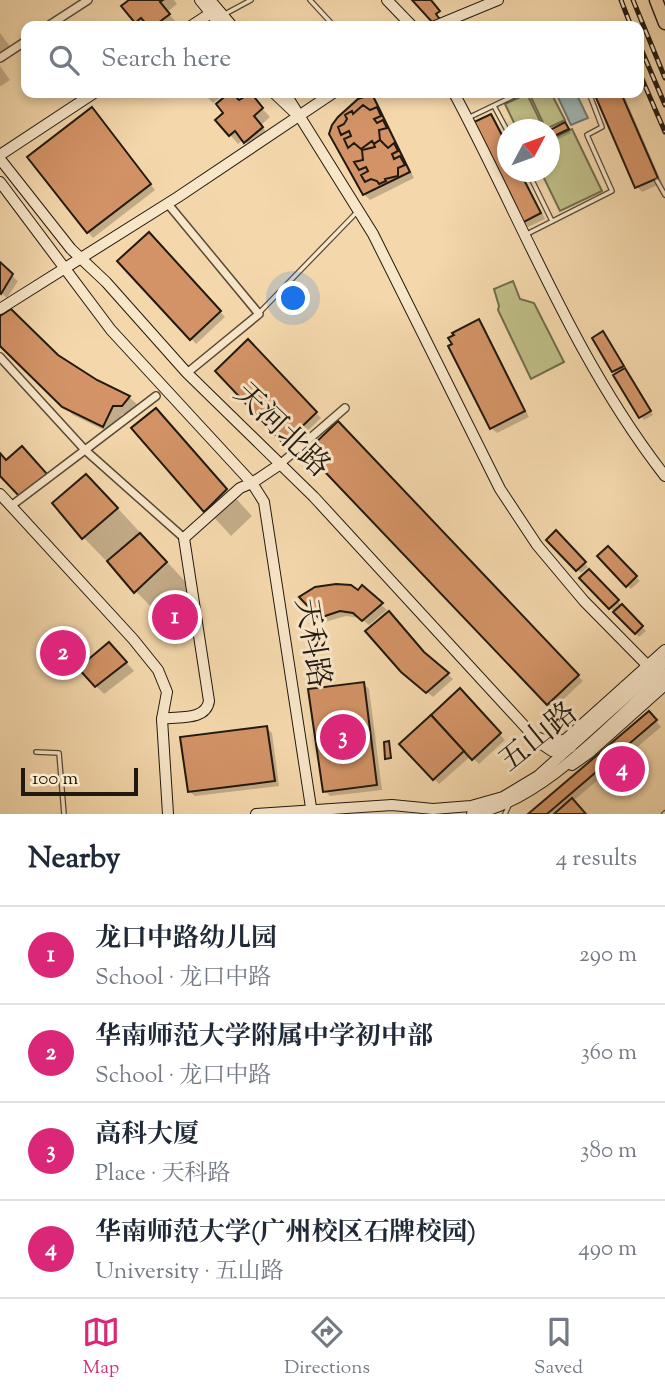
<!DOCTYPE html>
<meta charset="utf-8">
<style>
body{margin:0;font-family:"Sorts Mill Goudy","Noto Serif SC",serif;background:#f2f2f3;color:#1f2937}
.compass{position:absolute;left:497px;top:119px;width:63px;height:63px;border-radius:50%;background:#fff;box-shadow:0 4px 10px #0003;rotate:49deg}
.scale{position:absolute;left:21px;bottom:18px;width:117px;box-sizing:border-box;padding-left:7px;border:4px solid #211910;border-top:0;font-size:19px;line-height:24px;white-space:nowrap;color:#211910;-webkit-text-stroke:5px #f8e6c9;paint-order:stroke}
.you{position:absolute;left:294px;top:299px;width:24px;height:24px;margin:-18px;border:5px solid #fff;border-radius:50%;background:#1a73e8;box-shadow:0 0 0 10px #1a73e833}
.badge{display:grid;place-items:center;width:46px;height:46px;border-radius:50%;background:#db2777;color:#fff;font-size:23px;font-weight:700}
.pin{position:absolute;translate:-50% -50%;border:4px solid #fff;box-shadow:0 2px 7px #0006}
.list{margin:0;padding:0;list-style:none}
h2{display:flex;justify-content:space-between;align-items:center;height:91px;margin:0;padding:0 28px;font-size:30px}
h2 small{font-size:23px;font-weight:400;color:#747a83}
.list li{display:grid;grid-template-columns:46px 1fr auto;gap:21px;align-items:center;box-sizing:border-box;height:98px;padding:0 28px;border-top:2px solid #e0e1e3}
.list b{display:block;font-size:26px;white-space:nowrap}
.list p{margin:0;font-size:23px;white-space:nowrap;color:#747a83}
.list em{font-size:23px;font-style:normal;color:#747a83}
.icon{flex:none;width:38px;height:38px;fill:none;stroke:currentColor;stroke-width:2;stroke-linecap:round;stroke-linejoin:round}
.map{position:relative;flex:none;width:665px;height:814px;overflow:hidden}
.search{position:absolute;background:#fff;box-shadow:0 4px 10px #0003;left:21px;right:21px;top:21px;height:77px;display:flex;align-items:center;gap:18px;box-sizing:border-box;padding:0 24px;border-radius:14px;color:#747a83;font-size:26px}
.sheet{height:483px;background:#fff}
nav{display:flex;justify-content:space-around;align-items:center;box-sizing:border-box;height:98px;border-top:2px solid #e0e1e3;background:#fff;font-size:19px;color:#747a83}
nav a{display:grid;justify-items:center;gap:4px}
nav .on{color:#db2777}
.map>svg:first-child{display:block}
</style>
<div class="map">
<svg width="665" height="814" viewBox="0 0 665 814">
<rect width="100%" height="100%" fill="#f4d8ac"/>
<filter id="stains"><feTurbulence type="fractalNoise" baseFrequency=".00286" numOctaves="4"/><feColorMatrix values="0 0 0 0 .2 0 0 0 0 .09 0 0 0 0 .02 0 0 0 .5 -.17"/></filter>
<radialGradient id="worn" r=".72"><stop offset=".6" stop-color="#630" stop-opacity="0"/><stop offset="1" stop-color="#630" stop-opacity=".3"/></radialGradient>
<g fill="#bfbe87" stroke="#706c4c" stroke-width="2">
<polygon points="529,93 551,93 565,120 546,129"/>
<polygon points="527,94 544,129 517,129 505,104"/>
<polygon points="572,129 602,191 560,211 541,172 550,172 550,139"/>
<polygon points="513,281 520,299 534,303 564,362 531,379 498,310 499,306 494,289"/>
</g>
<polygon fill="#a1b7b5" stroke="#6e7873" stroke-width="2" points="556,93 576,93 588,118 571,125"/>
<g fill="#0003">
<polygon points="132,0 174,0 177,4 167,12 177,23 173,26 141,26 136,22"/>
<polygon points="0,33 12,49 0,57"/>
<polygon points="0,66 10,80 1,86 0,85"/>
<polygon points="203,93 226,93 213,103"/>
<polygon points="596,93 623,93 662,183 642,192 637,187"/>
<polygon points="249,94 270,117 261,125 270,137 254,150 244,139 238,144 217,120"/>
<polygon points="371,96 377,101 414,178 370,200 364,194"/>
<polygon points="97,115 155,190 93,238 88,232"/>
<polygon points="491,116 496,121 508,144 508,172 521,172 545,219 528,227 523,222 474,124"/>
<polygon points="565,124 571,133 550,143 550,131"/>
<polygon points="149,234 225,317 196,344 120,261"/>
<polygon points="0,265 18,281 7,298 0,292"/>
<polygon points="0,318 97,381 129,397 138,405 131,414 122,414 112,434 73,415 0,344"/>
<polygon points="478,322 484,327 529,417 497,433 491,428"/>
<polygon points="603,333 653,415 644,420 613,371"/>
<polygon points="248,342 321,418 290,448 217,371"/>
<polygon points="156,411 252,516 231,536 133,428"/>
<polygon points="338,424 583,681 553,709 309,452"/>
<polygon points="112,502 192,589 161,617 83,537"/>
<polygon points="556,533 588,567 581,573 548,540"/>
<polygon points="608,548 640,581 631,589 599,556"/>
<polygon points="589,571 646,631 639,637 581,578"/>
<polygon points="362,588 387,610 369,625 360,618 346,616 325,622 302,598 359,592"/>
<polygon points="117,652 134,671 104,694 96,686"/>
<polygon points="426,656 453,679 433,697 408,677"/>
<polygon points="363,683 369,689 382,790 330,796 325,791"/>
<polygon points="460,691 505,740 479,764 471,756 439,784 402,744"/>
<polygon points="649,713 661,727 573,801 585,814 530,814"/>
<polygon points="267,728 272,733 279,786 195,796 189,791"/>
</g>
<g fill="#d39366" stroke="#211910" stroke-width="2">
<polygon points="129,0 163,0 160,2 170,14 154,26 148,26 141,18 135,23 121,6"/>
<polygon points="412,0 431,0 440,11 436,14 441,21 432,22"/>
<polygon points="229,93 232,93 239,100 251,93 263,108 254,116 263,127 244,143 235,131 229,136 215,120 223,113 216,104"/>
<polygon points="594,93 621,93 658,178 635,188"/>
<polygon points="372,94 410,172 363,195 329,134 332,125 338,117 358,99"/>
<polygon points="363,105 370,110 377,107 381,116 374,119 377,123 383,120 387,128 379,130 380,140 374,144 372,141 361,149 354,143 348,148 344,139 351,136 349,131 341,135 338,127 344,124 347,119 345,115 352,111 353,114"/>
<polygon points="92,107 151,184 87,233 27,157"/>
<polygon points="491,114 508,147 508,172 520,172 541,213 522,223 472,123"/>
<polygon points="565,122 569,129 550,138 550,130"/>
<polygon points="380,140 388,148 394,143 398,151 392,154 394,159 400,156 405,165 398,168 398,176 385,179 386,181 379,184 377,181 371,179 365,182 361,175 368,171 366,167 359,170 354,162 363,160 362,150 375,147 374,144"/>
<polygon points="149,232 221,311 190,340 117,261"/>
<polygon points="0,262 13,274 1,294 0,293"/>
<polygon points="11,309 58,355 97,380 130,396 122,406 113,406 103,427 62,407 0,346 0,316"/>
<polygon points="479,319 525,411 490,429 448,346 452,344 448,338 454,335 452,333"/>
<polygon points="603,331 624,366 612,372 592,338"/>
<polygon points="248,339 317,412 284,444 215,371"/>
<polygon points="625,368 651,411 639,418 613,375"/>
<polygon points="156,408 227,489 204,512 131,428"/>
<polygon points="338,421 579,675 547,705 306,452"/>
<polygon points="22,446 47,474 19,496 0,476 0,453 6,460"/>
<polygon points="86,474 118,508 82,539 52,503"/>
<polygon points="556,530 586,562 576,571 546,540"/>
<polygon points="140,533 167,562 134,593 107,561"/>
<polygon points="608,546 637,576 626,587 597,556"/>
<polygon points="589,569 619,600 609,609 579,578"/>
<polygon points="336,584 351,585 358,590 362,585 383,603 362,621 353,613 340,611 319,618 299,597 315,587"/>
<polygon points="622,604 643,626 635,634 613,612"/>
<polygon points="389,611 424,652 449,673 426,693 401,672 365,631"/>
<polygon points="109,642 127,662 95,687 78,668"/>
<polygon points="364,682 377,785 323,792 308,689"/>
<polygon points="460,688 501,733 472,760 431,715"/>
<polygon points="649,711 657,720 547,814 528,814"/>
<polygon points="431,715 464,751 433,780 399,744"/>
<polygon points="267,726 275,781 188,792 180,737"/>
<polygon points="389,741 391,758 385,759 384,742"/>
<polygon points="572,798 586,814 554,814"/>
</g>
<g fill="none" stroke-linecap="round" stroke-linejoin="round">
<defs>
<g id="lane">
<polyline points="310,0 334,26"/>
<polyline points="225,14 251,0"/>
<polyline points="494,106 508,132"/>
<polyline points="468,118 520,93"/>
<polyline points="528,172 552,221"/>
<polyline points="657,181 665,195"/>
<polyline points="525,235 612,191 587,135 602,127 589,93"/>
<polyline points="260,312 357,212"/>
<polyline points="36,752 59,753 64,814"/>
<polyline points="505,814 510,803"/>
<polyline points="664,814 665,813"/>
</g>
<g id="street">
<polyline points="48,26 88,0"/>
<polyline points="0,58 26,41"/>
<polyline points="168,204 259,314 187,373"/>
<polyline points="0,357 85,450 156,396"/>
<polyline points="279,465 345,408"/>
<polyline points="11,506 85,450 184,538"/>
</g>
<g id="secondary">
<polyline points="200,0 221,26"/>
<polyline points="210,0 232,26"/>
<polyline points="387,0 412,26"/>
<polyline points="191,26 214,11"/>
<polyline points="435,26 498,0"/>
<polyline points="274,93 293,111"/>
<polyline points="285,93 373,234 500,489 537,545 584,601 648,666"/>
<path d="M 454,93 C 523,222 574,359 665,476"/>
<polyline points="0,155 94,93"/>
<polyline points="0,159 71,249 106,282 187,373 314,497 540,743 552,751 571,747"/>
<polyline points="0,182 111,330 252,483 264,502 312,814"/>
<polyline points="0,309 178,197 333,93"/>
<polyline points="0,494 133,639 158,670 167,692 162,719 168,814"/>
<path d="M 162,719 C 178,716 206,721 209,701 L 184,538 L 240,488 L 252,483 L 279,465"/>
<polyline points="539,738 553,743 566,739 665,650"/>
<polyline points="572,765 589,753 665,685"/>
<polyline points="256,814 392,805 433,809 471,806 503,797 538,776 665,662"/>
<path d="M 472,814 C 542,802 613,721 665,674"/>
</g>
<polyline id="highway" points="656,0 665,23"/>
</defs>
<use href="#lane" stroke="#564937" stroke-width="6"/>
<use href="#street" stroke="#564937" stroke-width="10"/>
<use href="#secondary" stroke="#211910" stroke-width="12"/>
<use href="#highway" stroke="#211910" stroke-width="15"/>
<use href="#lane" stroke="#f8e6c9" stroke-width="3.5"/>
<use href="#street" stroke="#f8e6c9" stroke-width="7"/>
<use href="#secondary" stroke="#f8e6c9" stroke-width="10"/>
<use href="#highway" stroke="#f4d8ac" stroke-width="12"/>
<defs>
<g id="rail">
<polyline points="621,0 631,26"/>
<polyline points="633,0 665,78"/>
<polyline points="639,44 665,105"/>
<polyline points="639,72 665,132"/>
</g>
</defs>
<use href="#rail" stroke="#211910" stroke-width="5"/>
<use href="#rail" stroke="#f8e6c9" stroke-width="2.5" stroke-dasharray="8" stroke-linecap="butt"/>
</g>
<g text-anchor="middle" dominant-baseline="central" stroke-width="6" stroke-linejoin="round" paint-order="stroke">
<g font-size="30" fill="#211910" stroke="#f8e6c9">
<text transform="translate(281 431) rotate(44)">天河北路</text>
<text transform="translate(311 643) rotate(81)">天科路</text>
<text transform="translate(539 738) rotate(-39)">五山路</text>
</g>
</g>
<rect width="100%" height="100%" filter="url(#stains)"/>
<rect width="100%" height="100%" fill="url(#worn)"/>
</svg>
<svg class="compass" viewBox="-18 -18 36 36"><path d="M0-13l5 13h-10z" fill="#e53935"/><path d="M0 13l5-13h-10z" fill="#747a83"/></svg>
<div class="scale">100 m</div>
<div class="you"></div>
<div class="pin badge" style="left:175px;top:617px">1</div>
<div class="pin badge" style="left:63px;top:653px">2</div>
<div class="pin badge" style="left:343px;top:737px">3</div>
<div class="pin badge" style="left:622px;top:769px">4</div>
<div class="search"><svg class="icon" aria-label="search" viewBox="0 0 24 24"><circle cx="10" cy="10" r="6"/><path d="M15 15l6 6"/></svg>Search here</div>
</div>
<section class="sheet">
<h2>Nearby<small>4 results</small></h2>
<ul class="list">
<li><span class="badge">1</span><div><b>龙口中路幼儿园</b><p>School · 龙口中路</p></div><em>290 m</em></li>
<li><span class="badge">2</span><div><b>华南师范大学附属中学初中部</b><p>School · 龙口中路</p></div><em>360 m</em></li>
<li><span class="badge">3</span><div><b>高科大厦</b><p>Place · 天科路</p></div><em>380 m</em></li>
<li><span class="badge">4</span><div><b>华南师范大学(广州校区石牌校园)</b><p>University · 五山路</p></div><em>490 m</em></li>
</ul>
</section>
<nav>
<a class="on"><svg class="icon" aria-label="map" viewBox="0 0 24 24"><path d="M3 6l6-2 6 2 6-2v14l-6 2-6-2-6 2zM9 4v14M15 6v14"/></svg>Map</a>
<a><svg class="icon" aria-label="directions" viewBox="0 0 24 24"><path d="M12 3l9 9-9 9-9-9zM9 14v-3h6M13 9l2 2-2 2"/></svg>Directions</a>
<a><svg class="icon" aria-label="saved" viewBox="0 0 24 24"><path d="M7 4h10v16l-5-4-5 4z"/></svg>Saved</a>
</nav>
